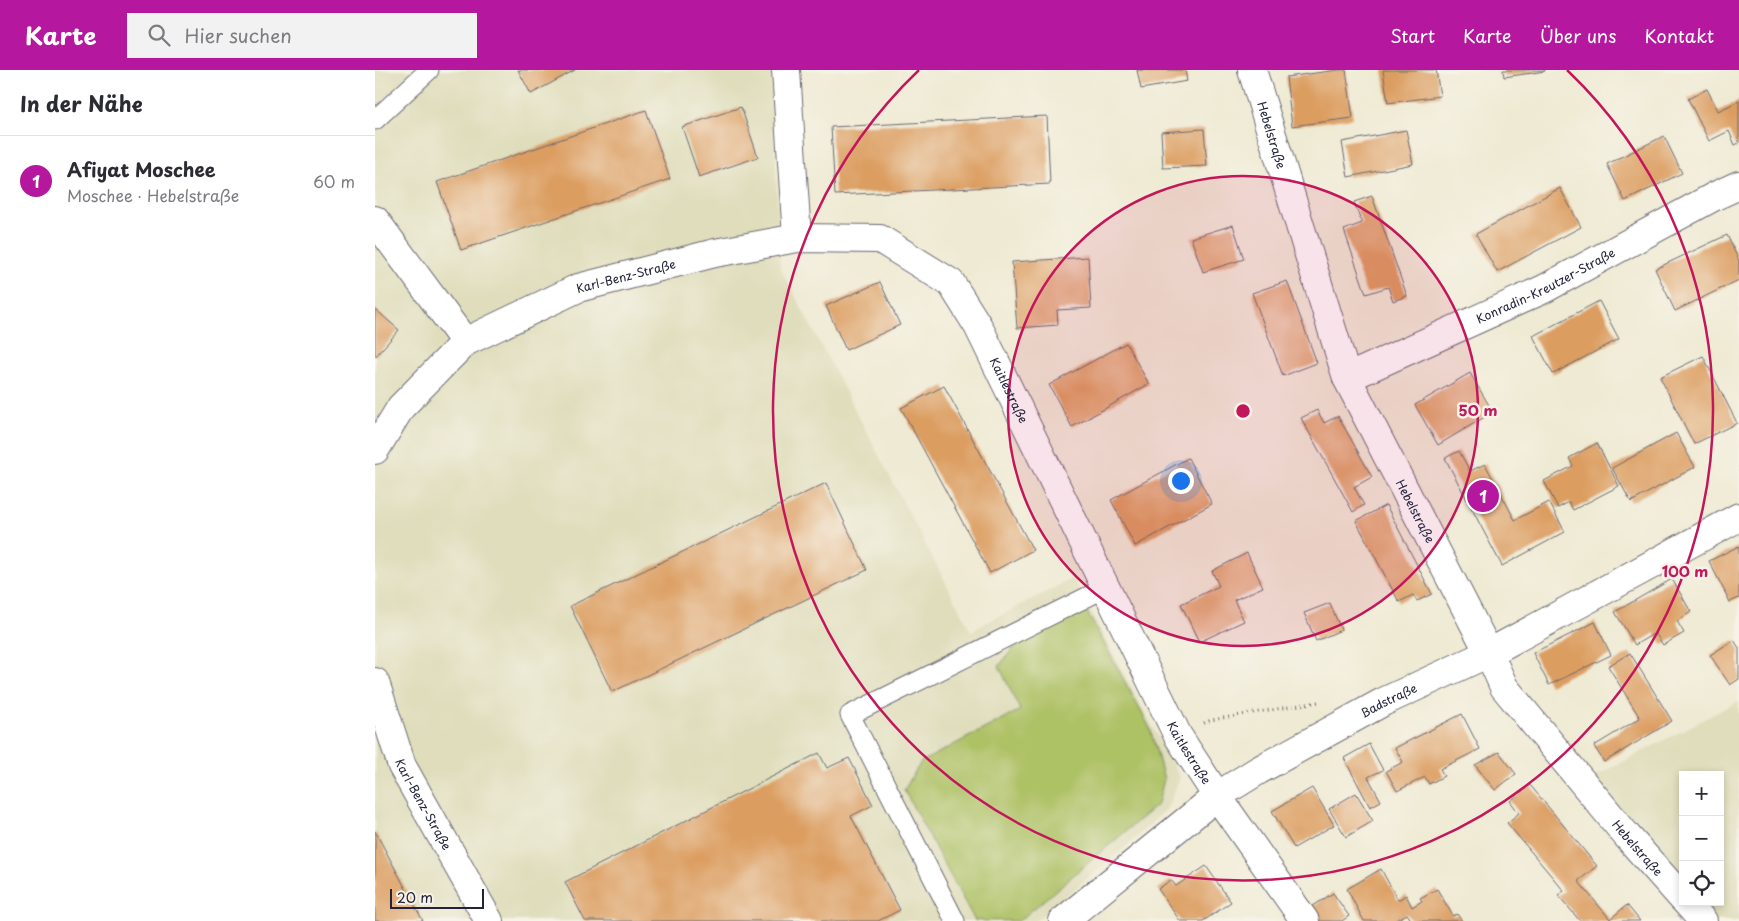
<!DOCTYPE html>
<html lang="de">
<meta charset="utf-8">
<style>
body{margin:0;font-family:"Playpen Sans",sans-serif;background:#f2f2f3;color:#2b2b33}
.controls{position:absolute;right:15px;bottom:15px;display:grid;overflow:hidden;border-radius:0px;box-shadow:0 2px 8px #0003}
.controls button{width:45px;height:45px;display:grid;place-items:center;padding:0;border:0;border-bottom:1px solid #e1e1e2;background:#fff;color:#2b2b33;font:25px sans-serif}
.scale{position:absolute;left:15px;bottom:12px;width:94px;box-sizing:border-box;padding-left:5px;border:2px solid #22223b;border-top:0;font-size:14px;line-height:18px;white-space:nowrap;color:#22223b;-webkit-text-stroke:4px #f7f3e8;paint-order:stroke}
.you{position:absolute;left:805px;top:410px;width:18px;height:18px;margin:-12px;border:4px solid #fff;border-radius:50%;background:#1a73e8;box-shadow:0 0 0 8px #1a73e833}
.badge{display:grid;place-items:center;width:32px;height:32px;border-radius:50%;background:#b5179e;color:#fff;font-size:16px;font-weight:700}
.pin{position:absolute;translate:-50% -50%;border:2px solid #fff;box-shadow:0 1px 5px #0006}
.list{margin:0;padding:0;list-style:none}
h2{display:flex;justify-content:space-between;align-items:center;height:65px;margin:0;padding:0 20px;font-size:21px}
h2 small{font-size:16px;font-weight:400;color:#7c7c81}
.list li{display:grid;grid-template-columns:32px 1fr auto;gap:15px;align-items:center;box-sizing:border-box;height:90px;padding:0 20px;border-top:1px solid #e1e1e2}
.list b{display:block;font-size:19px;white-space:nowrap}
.list p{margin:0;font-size:16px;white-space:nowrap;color:#7c7c81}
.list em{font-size:16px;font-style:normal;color:#7c7c81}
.icon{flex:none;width:28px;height:28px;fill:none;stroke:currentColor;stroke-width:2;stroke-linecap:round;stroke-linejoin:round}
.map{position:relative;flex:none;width:1364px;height:851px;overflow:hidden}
header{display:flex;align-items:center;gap:30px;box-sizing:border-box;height:70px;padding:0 25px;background:#b5179e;color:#fff}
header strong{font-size:24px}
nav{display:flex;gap:28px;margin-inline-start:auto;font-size:18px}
.search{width:350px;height:45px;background:#f2f2f3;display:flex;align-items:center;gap:12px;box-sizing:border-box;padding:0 18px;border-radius:0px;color:#7c7c81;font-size:19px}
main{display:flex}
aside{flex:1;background:#fff}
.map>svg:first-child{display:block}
</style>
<header>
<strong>Karte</strong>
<div class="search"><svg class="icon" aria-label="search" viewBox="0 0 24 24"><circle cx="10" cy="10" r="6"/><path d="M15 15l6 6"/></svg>Hier suchen</div>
<nav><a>Start</a><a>Karte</a><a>Über uns</a><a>Kontakt</a></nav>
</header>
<main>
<aside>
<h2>In der Nähe<small></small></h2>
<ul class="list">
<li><span class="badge">1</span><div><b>Afiyat Moschee</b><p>Moschee · Hebelstraße</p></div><em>60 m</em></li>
</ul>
</aside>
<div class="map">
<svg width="1364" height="851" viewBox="0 0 1364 851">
<rect width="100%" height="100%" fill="#f7f3e8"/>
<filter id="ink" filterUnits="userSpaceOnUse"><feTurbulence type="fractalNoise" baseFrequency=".02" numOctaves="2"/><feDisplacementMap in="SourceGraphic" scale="10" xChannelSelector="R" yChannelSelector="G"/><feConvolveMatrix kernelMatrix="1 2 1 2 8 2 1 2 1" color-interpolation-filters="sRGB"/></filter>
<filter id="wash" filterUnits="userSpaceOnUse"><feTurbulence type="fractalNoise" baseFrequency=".0096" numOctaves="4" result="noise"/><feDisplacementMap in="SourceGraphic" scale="20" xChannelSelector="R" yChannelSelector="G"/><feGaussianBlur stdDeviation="1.12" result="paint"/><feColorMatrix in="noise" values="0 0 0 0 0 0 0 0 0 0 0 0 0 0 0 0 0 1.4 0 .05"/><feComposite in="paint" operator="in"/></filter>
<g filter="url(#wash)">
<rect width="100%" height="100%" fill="#efead3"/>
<g fill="#dfddbb" fill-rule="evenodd">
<polygon points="0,0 397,0 405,197 596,561 698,508 805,708 791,740 745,782 660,851 0,851"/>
<path d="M 1364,631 L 1364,851 L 1321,851 L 1217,708 ZM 1308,705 L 1345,705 L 1345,832 L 1308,832 Z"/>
</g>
<polygon fill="#adc165" stroke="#687250" points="711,540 775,658 789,709 783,734 644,851 600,851 529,720 546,692 645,640 624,596 643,572"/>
<g id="blocks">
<g fill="#dc9d61">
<polygon points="143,0 200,0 156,24"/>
<polygon points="762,0 810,0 812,11 766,19"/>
<polygon points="963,0 971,0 978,48 917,56 911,7"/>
<polygon points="1008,0 1061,0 1065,26 1013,33"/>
<polygon points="1128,0 1170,0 1170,1 1129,7"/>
<polygon points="1332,19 1343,41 1364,31 1364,73 1360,75 1354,61 1334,71 1313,29"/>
<polygon points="366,37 383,87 324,107 307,57"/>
<polygon points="271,40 295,109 86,180 62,112"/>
<polygon points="672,46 675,114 460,125 456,57"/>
<polygon points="829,59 832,96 788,98 786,62"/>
<polygon points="1031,60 1038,94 973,107 967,72"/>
<polygon points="1289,66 1307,103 1250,131 1232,94"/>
<polygon points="1185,118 1206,157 1122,202 1101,164"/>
<polygon points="997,126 1032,226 1018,231 1013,217 991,224 969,160 987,153 979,132"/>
<polygon points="858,155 869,189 828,202 816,168"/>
<polygon points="1352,165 1364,191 1364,210 1300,241 1280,199"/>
<polygon points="713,187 716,238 682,240 683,255 642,258 637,192"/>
<polygon points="912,211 942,293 908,306 877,223"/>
<polygon points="505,212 525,255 471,280 451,236"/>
<polygon points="1224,231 1244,269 1178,304 1158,266"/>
<polygon points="0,239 24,260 0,287"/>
<polygon points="751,273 774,314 697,357 674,315"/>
<polygon points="1328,286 1362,353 1319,374 1285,307"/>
<polygon points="1095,303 1118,342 1063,375 1040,335"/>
<polygon points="569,316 658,480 615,503 526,338"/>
<polygon points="942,340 949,353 963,346 997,407 979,417 989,435 978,442 926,348"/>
<polygon points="1301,363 1320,397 1256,432 1237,398"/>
<polygon points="1222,373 1244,416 1198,440 1194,432 1183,438 1169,411 1198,396 1194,388"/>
<polygon points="1084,381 1095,401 1110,394 1140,450 1174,432 1190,462 1127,496 1070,388"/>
<polygon points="813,388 837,434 760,476 736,430"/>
<polygon points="451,413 492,500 237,622 195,536"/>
<polygon points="1011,435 1057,524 1042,531 1038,525 1024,532 981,451"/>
<polygon points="1364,476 1364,528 1355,532 1334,491"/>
<polygon points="872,483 888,517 859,530 869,551 824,572 806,534 844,516 837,501"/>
<polygon points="1297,509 1316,542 1302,551 1309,563 1288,575 1280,563 1260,575 1240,542"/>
<polygon points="955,533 966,560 941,571 929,543"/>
<polygon points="1220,552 1236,585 1174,615 1158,583"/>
<polygon points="1359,570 1364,578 1364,609 1355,615 1335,585"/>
<polygon points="1255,583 1297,651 1229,692 1219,676 1265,648 1233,596"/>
<polygon points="1087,644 1105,679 1065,699 1069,706 1054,714 1050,707 1022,721 1011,701 1028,692 1020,678"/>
<polygon points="994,674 1008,700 993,707 1006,731 995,737 969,688"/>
<polygon points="1124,682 1141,704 1120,720 1100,695"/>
<polygon points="444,683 452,698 474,688 498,735 476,746 525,840 503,851 210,851 190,812"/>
<polygon points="1155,715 1222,796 1203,811 1235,849 1252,835 1265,851 1205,851 1183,825 1189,821 1132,753 1144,743 1135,731"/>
<polygon points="937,718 959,755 919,778 897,741"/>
<polygon points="981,723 998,751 971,767 954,739"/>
<polygon points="0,761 48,851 0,851"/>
<polygon points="831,796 856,832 828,851 805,851 783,819 796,810 801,816"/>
<polygon points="1006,799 1023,830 1031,825 1037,837 1047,831 1045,828 1062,819 1078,846 1082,844 1087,851 1037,851 1032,844 1019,851 989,851 972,819"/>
<polygon points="958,823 974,846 967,851 944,851 935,838"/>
</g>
</g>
</g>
<g filter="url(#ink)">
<use href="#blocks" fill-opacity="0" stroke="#6a6870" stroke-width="1"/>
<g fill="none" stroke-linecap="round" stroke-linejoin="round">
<defs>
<g id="lane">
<polyline points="0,50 54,0"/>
<polyline points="580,851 475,645 730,518"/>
</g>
<g id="street">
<polyline points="411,0 422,168"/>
<path id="s1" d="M 877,0 L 972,308 L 1114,583 L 1129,617 L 1252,766 L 1308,829"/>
<polyline points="0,150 90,272"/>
<path id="s2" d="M 972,308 L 1169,219 L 1340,126 L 1364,115"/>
<path id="s3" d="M 0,380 L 26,337 L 90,272 L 203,218 L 340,183 L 422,168 L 505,169 L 576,213 L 603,256 L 803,666 L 842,726 L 930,851"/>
<path id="s4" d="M 0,612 L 27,696 L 114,851"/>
<polyline points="1311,832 1328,851"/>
<path id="s5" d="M 688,851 L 842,726 L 884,700 L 1008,632 L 1114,583 L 1364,447"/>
</g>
</defs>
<use href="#lane" stroke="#6a6870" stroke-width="21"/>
<use href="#street" stroke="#6a6870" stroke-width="30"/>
<polyline stroke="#6a6870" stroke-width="3" stroke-dasharray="1 4" stroke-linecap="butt" points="829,653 836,650 943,632"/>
<use href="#lane" stroke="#fff" stroke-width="19"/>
<use href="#street" stroke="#fff" stroke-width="28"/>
</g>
</g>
<circle cx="868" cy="341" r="235" fill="#c2185b" fill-opacity=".12"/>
<g fill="none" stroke="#c2185b" stroke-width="2.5">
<circle cx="868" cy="341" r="235"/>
<path d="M1192 0A470 470 0 1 1 544 0"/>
</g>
<g text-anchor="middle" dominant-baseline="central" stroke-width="5" stroke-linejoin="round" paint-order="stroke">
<g font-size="12" fill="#22223b" stroke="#f7f3e8">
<text stroke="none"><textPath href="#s1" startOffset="68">Hebelstraße</textPath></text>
<text stroke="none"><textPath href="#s3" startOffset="316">Karl-Benz-Straße</textPath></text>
<text stroke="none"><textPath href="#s2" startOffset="219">Konradin-Kreutzer-Straße</textPath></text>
<text stroke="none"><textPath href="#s3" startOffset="780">Kaitlestraße</textPath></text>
<text stroke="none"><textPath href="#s1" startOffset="472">Hebelstraße</textPath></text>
<text stroke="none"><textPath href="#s5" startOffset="395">Badstraße</textPath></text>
<text stroke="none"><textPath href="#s3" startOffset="1185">Kaitlestraße</textPath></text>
<text stroke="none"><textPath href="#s4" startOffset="132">Karl-Benz-Straße</textPath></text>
<text stroke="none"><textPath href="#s1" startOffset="878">Hebelstraße</textPath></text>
</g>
</g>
<circle cx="868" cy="341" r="8" fill="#c2185b" stroke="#f7f3e8" stroke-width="2.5"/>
<g font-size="15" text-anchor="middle" font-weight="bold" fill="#c2185b" stroke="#f7f3e8" stroke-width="5" stroke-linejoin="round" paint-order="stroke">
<text x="1103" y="346">50 m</text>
<text x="1310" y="507">100 m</text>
</g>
</svg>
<div class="controls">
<button>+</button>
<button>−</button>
<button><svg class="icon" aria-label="locate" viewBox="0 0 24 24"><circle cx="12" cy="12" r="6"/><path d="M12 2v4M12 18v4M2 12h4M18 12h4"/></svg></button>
</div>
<div class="scale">20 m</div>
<div class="you"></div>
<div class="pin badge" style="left:1108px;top:426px">1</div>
</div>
</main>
